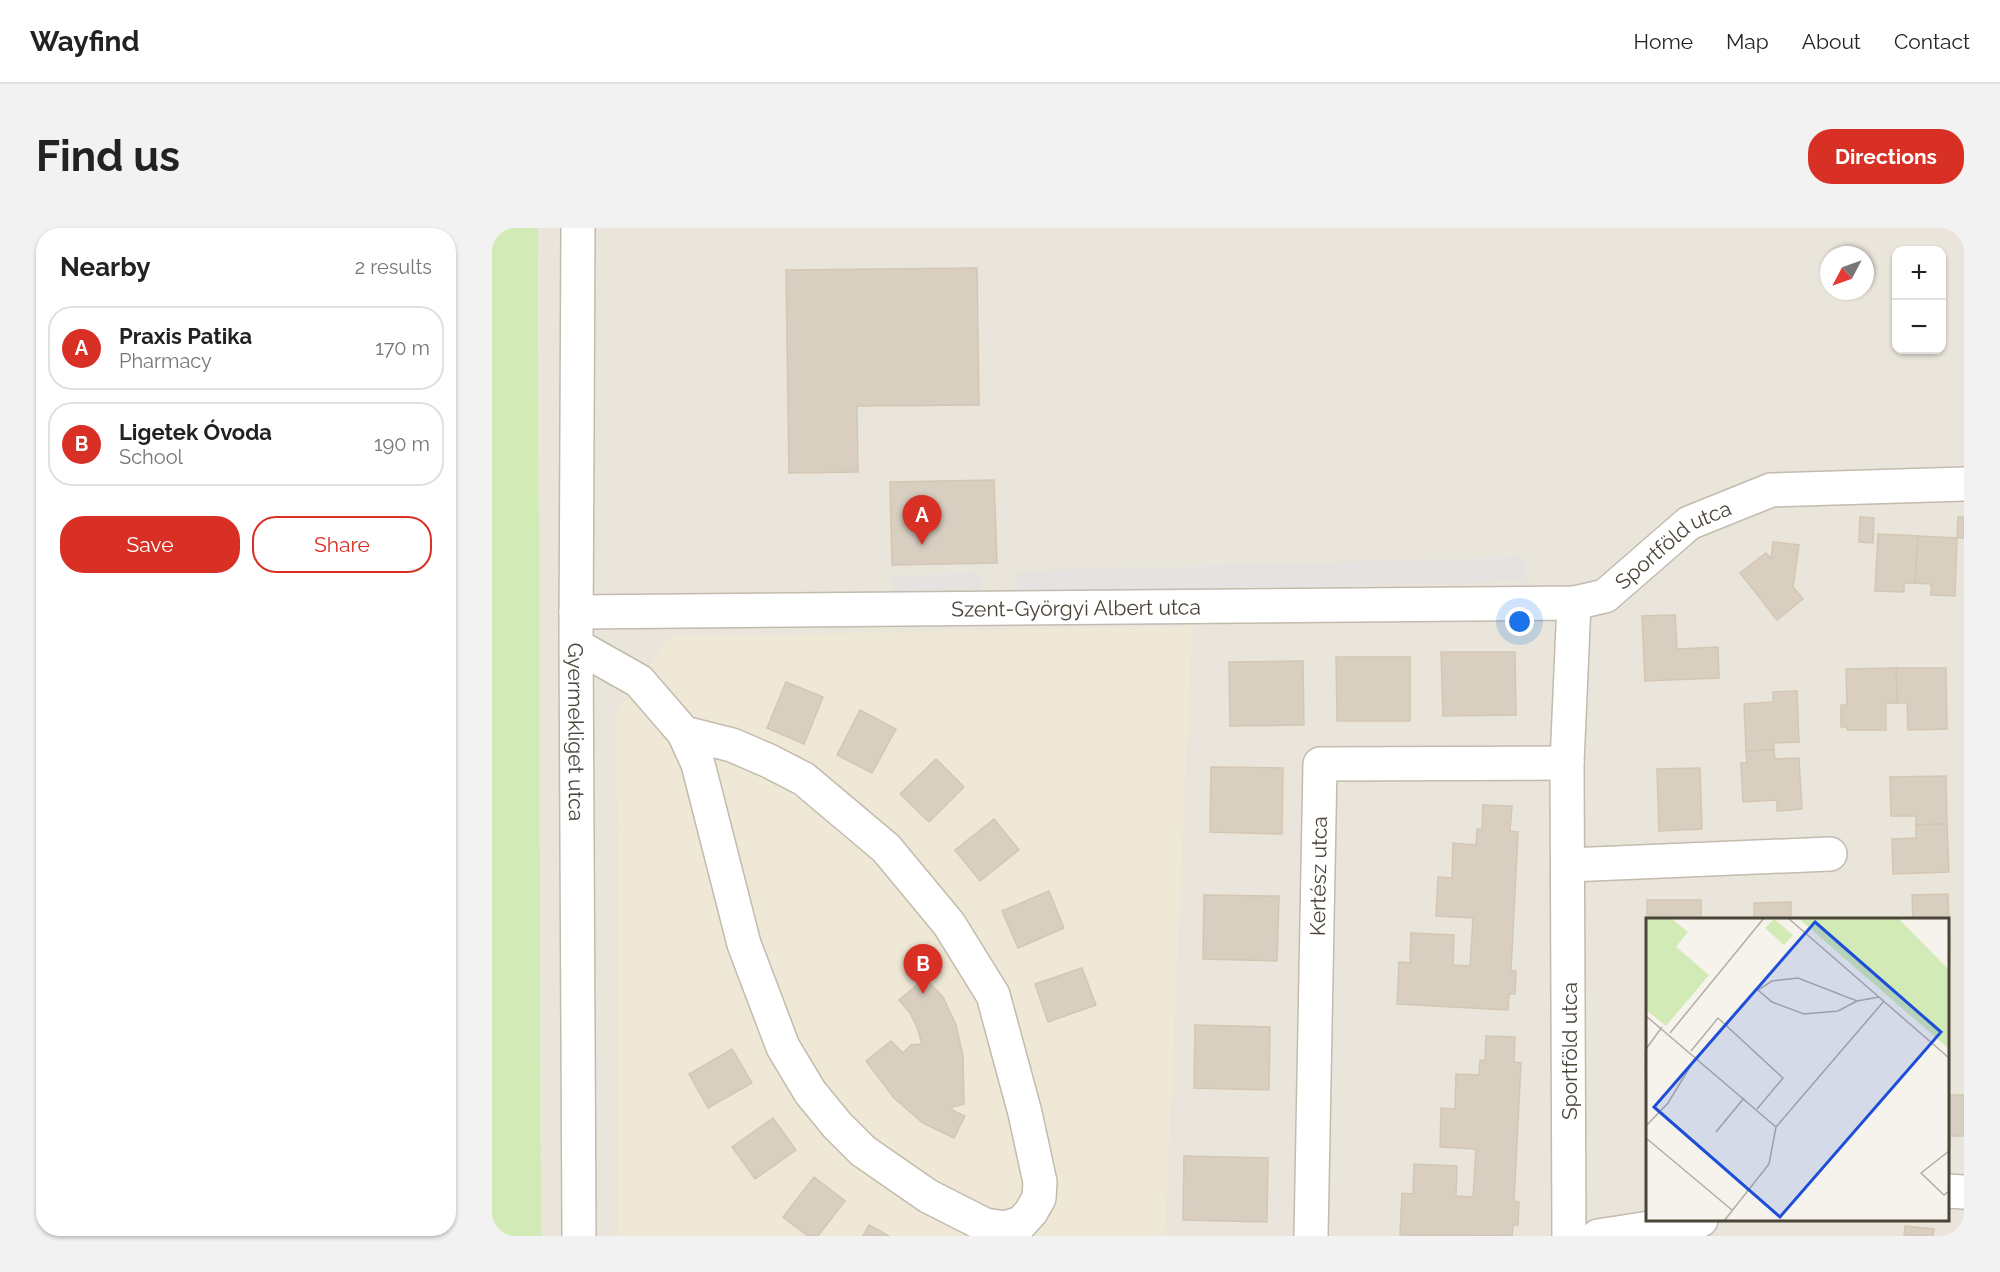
<!DOCTYPE html>
<meta charset="utf-8">
<style>
body{margin:0;font-family:Raleway,sans-serif;background:#f2f2f2;color:#222}
.controls{position:absolute;right:18px;top:18px;display:grid;overflow:hidden;border-radius:12px;box-shadow:0 2px 4px #0004}
.controls button{width:54px;height:54px;display:grid;place-items:center;padding:0;border:0;border-bottom:2px solid #e0e0e0;background:#fff;color:#222;font:30px sans-serif}
.compass{position:absolute;left:1328px;top:18px;width:54px;height:54px;border-radius:50%;background:#fff;box-shadow:0 2px 4px #0004;rotate:229deg}
.you{position:absolute;left:1028px;top:394px;width:21px;height:21px;margin:-15px;border:4px solid #fff;border-radius:50%;background:#1a73e8;box-shadow:0 0 0 9px #1a73e833}
.badge{display:grid;place-items:center;width:39px;height:39px;border-radius:50%;background:#d93025;color:#fff;font-size:20px;font-weight:700}
.pin{position:absolute;translate:-50% -50px;filter:drop-shadow(0 2px 3px #0008)}
.pin::after{content:'';position:absolute;top:32px;width:21px;height:18px;background:inherit;clip-path:polygon(0 0,100% 0,50% 100%)}
.list{margin:0;padding:0;list-style:none}
h2{display:flex;justify-content:space-between;align-items:center;height:78px;margin:0;padding:0 24px;font-size:26px}
h2 small{font-size:20px;font-weight:400;color:#767676}
.list li{display:grid;grid-template-columns:39px 1fr auto;gap:18px;align-items:center;box-sizing:border-box;height:84px;margin:0 12px 12px;padding:0 12px;border:2px solid #e0e0e0;border-radius:24px}
.list b{display:block;font-size:22px;white-space:nowrap}
.list p{margin:0;font-size:20px;white-space:nowrap;color:#767676}
.list em{font-size:20px;font-style:normal;color:#767676}
.actions{display:flex;gap:12px;padding:18px 24px}
.actions a{flex:1;padding:14px 0;border:2px solid #d93025;border-radius:24px;text-align:center;font-size:21px;color:#d93025}
.actions .main{background:#d93025;color:#fff}
.map{position:relative;flex:none;width:1472px;height:1008px;overflow:hidden;border-radius:24px}
header{display:flex;align-items:center;gap:36px;box-sizing:border-box;height:84px;padding:0 30px;background:#fff;border-bottom:2px solid #e0e0e0}
header strong{font-size:28px}
nav{display:flex;gap:33px;margin-inline-start:auto;font-size:21px}
.intro{display:flex;align-items:center;justify-content:space-between;box-sizing:border-box;height:144px;padding:0 36px}
h1{margin:0;font-size:42px}
.button{padding:15px 27px;border-radius:24px;background:#d93025;color:#fff;font-size:21px;font-weight:700}
main{display:flex;gap:36px;padding:0 36px}
aside{flex:1;background:#fff;border-radius:24px;box-shadow:0 2px 4px #0004}
.map>svg:first-child{display:block}
</style>
<header>
<strong>Wayfind</strong>
<nav><a>Home</a><a>Map</a><a>About</a><a>Contact</a></nav>
</header>
<div class="intro"><h1>Find us</h1><a class="button">Directions</a></div>
<main>
<aside>
<h2>Nearby<small>2 results</small></h2>
<ul class="list">
<li><span class="badge">A</span><div><b>Praxis Patika</b><p>Pharmacy</p></div><em>170 m</em></li>
<li><span class="badge">B</span><div><b>Ligetek Óvoda</b><p>School</p></div><em>190 m</em></li>
</ul>
<div class="actions"><a class="main">Save</a><a>Share</a></div>
</aside>
<div class="map">
<svg width="1472" height="1008" viewBox="0 0 1472 1008">
<rect width="100%" height="100%" fill="#f6f3ec"/>
<path fill="#eae5da" fill-rule="evenodd" d="M 46,0 L 1472,0 L 1472,1008 L 49,1008 ZM 1404,22 L 1450,22 L 1450,122 L 1404,122 ZM 1337,27 L 1373,27 L 1373,63 L 1337,63 ZM 1156,692 L 1456,692 L 1456,992 L 1156,992 Z"/>
<polygon fill="#efe8d6" points="700,398 673,1008 126,1008 125,484 178,409"/>
<polygon fill="#d2eab5" points="0,0 46,0 49,1008 0,1008"/>
<g fill="#e5e3e0">
<polygon points="1034,329 1034,353 525,368 525,343"/>
<polygon points="489,345 489,370 401,372 400,347"/>
</g>
<g fill="#d8cfc1" stroke="#d3c7b4" stroke-width="1.5">
<polygon points="485,40 487,177 365,178 366,244 297,245 294,42"/>
<polygon points="502,252 505,335 400,337 398,254"/>
<polygon points="1368,289 1382,290 1381,315 1367,314"/>
<polygon points="1466,289 1472,289 1472,310 1465,310"/>
<polygon points="1386,306 1426,308 1423,355 1412,355 1412,364 1383,363"/>
<polygon points="1426,308 1465,310 1463,368 1439,367 1439,356 1423,355"/>
<polygon points="1281,314 1307,317 1301,359 1311,371 1285,392 1248,345 1274,325 1279,331"/>
<polygon points="1183,387 1185,421 1226,419 1227,450 1153,453 1150,388"/>
<polygon points="949,424 1023,424 1024,487 951,488"/>
<polygon points="844,429 918,429 918,493 845,493"/>
<polygon points="811,433 812,497 738,498 737,434"/>
<polygon points="1404,440 1454,440 1455,501 1416,502 1415,475 1405,475"/>
<polygon points="1404,440 1405,475 1394,475 1394,502 1355,502 1355,499 1349,499 1349,477 1355,477 1354,441"/>
<polygon points="294,454 331,469 312,516 275,500"/>
<polygon points="1305,463 1307,514 1282,515 1282,522 1254,523 1252,476 1281,474 1281,464"/>
<polygon points="368,482 404,501 380,545 345,527"/>
<polygon points="1282,522 1283,531 1307,530 1310,581 1285,583 1285,572 1251,574 1249,535 1255,535 1254,523"/>
<polygon points="444,531 472,559 437,594 408,566"/>
<polygon points="719,539 791,540 790,606 718,604"/>
<polygon points="1208,540 1210,601 1167,603 1165,541"/>
<polygon points="1454,548 1455,596 1424,597 1424,588 1399,588 1398,549"/>
<polygon points="991,577 1020,578 1018,603 1026,604 1019,743 1024,743 1023,766 1017,766 1016,782 905,776 907,734 918,735 919,705 962,707 961,737 978,738 981,690 944,688 946,649 960,650 961,615 984,617 985,601 990,602"/>
<polygon points="502,591 527,622 488,653 463,622"/>
<polygon points="1455,596 1457,644 1401,646 1400,611 1424,610 1424,597"/>
<polygon points="557,663 572,700 526,720 510,683"/>
<polygon points="1456,666 1458,725 1456,725 1456,692 1421,692 1420,667"/>
<polygon points="712,667 787,668 785,733 711,731"/>
<polygon points="1155,672 1209,672 1209,692 1156,692 1155,696"/>
<polygon points="1299,674 1299,692 1262,692 1262,675"/>
<polygon points="590,740 604,777 556,794 543,756"/>
<polygon points="433,750 451,769 464,797 471,828 472,876 460,879 460,882 473,888 462,910 431,895 402,870 374,833 399,813 411,825 419,817 430,816 425,799 418,785 407,772"/>
<polygon points="703,797 778,799 777,862 702,860"/>
<polygon points="994,808 1023,809 1022,834 1029,835 1022,973 1027,974 1026,997 1021,997 1020,1008 908,1007 910,965 921,966 922,936 965,938 964,968 981,969 984,921 948,919 949,880 963,881 964,846 987,847 988,832 993,833"/>
<polygon points="240,821 260,855 216,880 197,846"/>
<rect x="1153" y="823" width="3" height="20"/>
<polygon points="1153,843 1156,843 1156,866 1154,866"/>
<polygon points="1456,867 1472,867 1472,908 1458,908 1458,920 1456,920"/>
<polygon points="281,890 304,922 263,951 240,919"/>
<polygon points="692,928 776,930 775,994 691,992"/>
<polygon points="322,949 353,973 326,1008 316,1008 291,989"/>
<polygon points="377,997 397,1008 371,1008"/>
<polygon points="1413,998 1442,1001 1441,1008 1412,1008"/>
</g>
<g fill="none" stroke-linecap="round" stroke-linejoin="round">
<defs>
<g id="minor">
<path id="s1" d="M 86,0 L 84,407 L 87,1008"/>
<path id="s2" d="M 84,384 L 1082,375 L 1113,368 L 1197,295 L 1279,262 L 1472,256"/>
<polyline points="85,418 147,453 192,505 206,536 252,716 291,819 318,864 345,897 371,923 436,968 493,997 513,1000 529,995 539,984 547,970 548,954 533,885 501,767 457,696 394,620 312,551 277,533 240,517 192,505"/>
<polyline points="1077,637 1338,626"/>
<polyline points="1456,963 1472,964"/>
<path id="s3" d="M 819,1008 L 828,536 L 1075,535"/>
<polyline points="1077,1008 1075,535 1082,375"/>
<polyline points="1106,1008 1209,992"/>
</g>
</defs>
<use href="#minor" stroke="#c2bbae" stroke-width="36"/>
<use href="#minor" stroke="#fff" stroke-width="33"/>
</g>
<g text-anchor="middle" dominant-baseline="central" stroke-width="6" stroke-linejoin="round" paint-order="stroke">
<g font-size="21" fill="#4b4439" stroke="#fff">
<text stroke="none"><textPath href="#s2" startOffset="1116">Sportföld utca</textPath></text>
<text stroke="none"><textPath href="#s2" startOffset="500">Szent-Györgyi Albert utca</textPath></text>
<text stroke="none"><textPath href="#s1" startOffset="504">Gyermekliget utca</textPath></text>
<text stroke="none"><textPath href="#s3" startOffset="360">Kertész utca</textPath></text>
<text transform="translate(1077 823) rotate(-90)">Sportföld utca</text>
</g>
</g>
<g transform="translate(1154 690)">
<rect width="303" height="303" fill="#f6f3ec"/>
<path d="M 0,0 L 25,0 L 42,14 L 30,29 L 63,57 L 20,108 L 0,92 ZM 152,0 L 252,0 L 303,52 L 303,131 ZM 128,1 L 147,17 L 138,27 L 119,10 Z" fill="#d2eab5"/>
<path fill="none" stroke="#b2ada4" stroke-width="1.5" d="M 142,0 L 303,140M 211,83 L 192,93 L 158,96 L 126,84 L 112,72 L 126,63 L 152,60 L 211,83 L 233,79M 0,98 L 130,209M 24,115 L 118,0M 0,131 L 16,109M 45,133 L 72,100 L 137,160 L 111,191M 0,208 L 22,185 L 50,139M 70,214 L 98,180M 0,220 L 86,292M 303,233 L 275,255 L 298,277 L 303,273M 78,303 L 123,246 L 130,209 L 238,83"/>
<path fill="#1d4ed8" fill-opacity="0.15" stroke="#1d4ed8" stroke-width="3" d="M 169,4 L 295,114 L 134,299 L 8,189 Z"/>
<rect width="303" height="303" fill="none" stroke="#4b4439" stroke-width="3"/>
</g>
</svg>
<div class="controls">
<button>+</button>
<button>−</button>
</div>
<svg class="compass" viewBox="-18 -18 36 36"><path d="M0-13l5 13h-10z" fill="#e53935"/><path d="M0 13l5-13h-10z" fill="#767676"/></svg>
<div class="you"></div>
<div class="pin badge" style="left:430px;top:317px">A</div>
<div class="pin badge" style="left:431px;top:766px">B</div>
</div>
</main>
